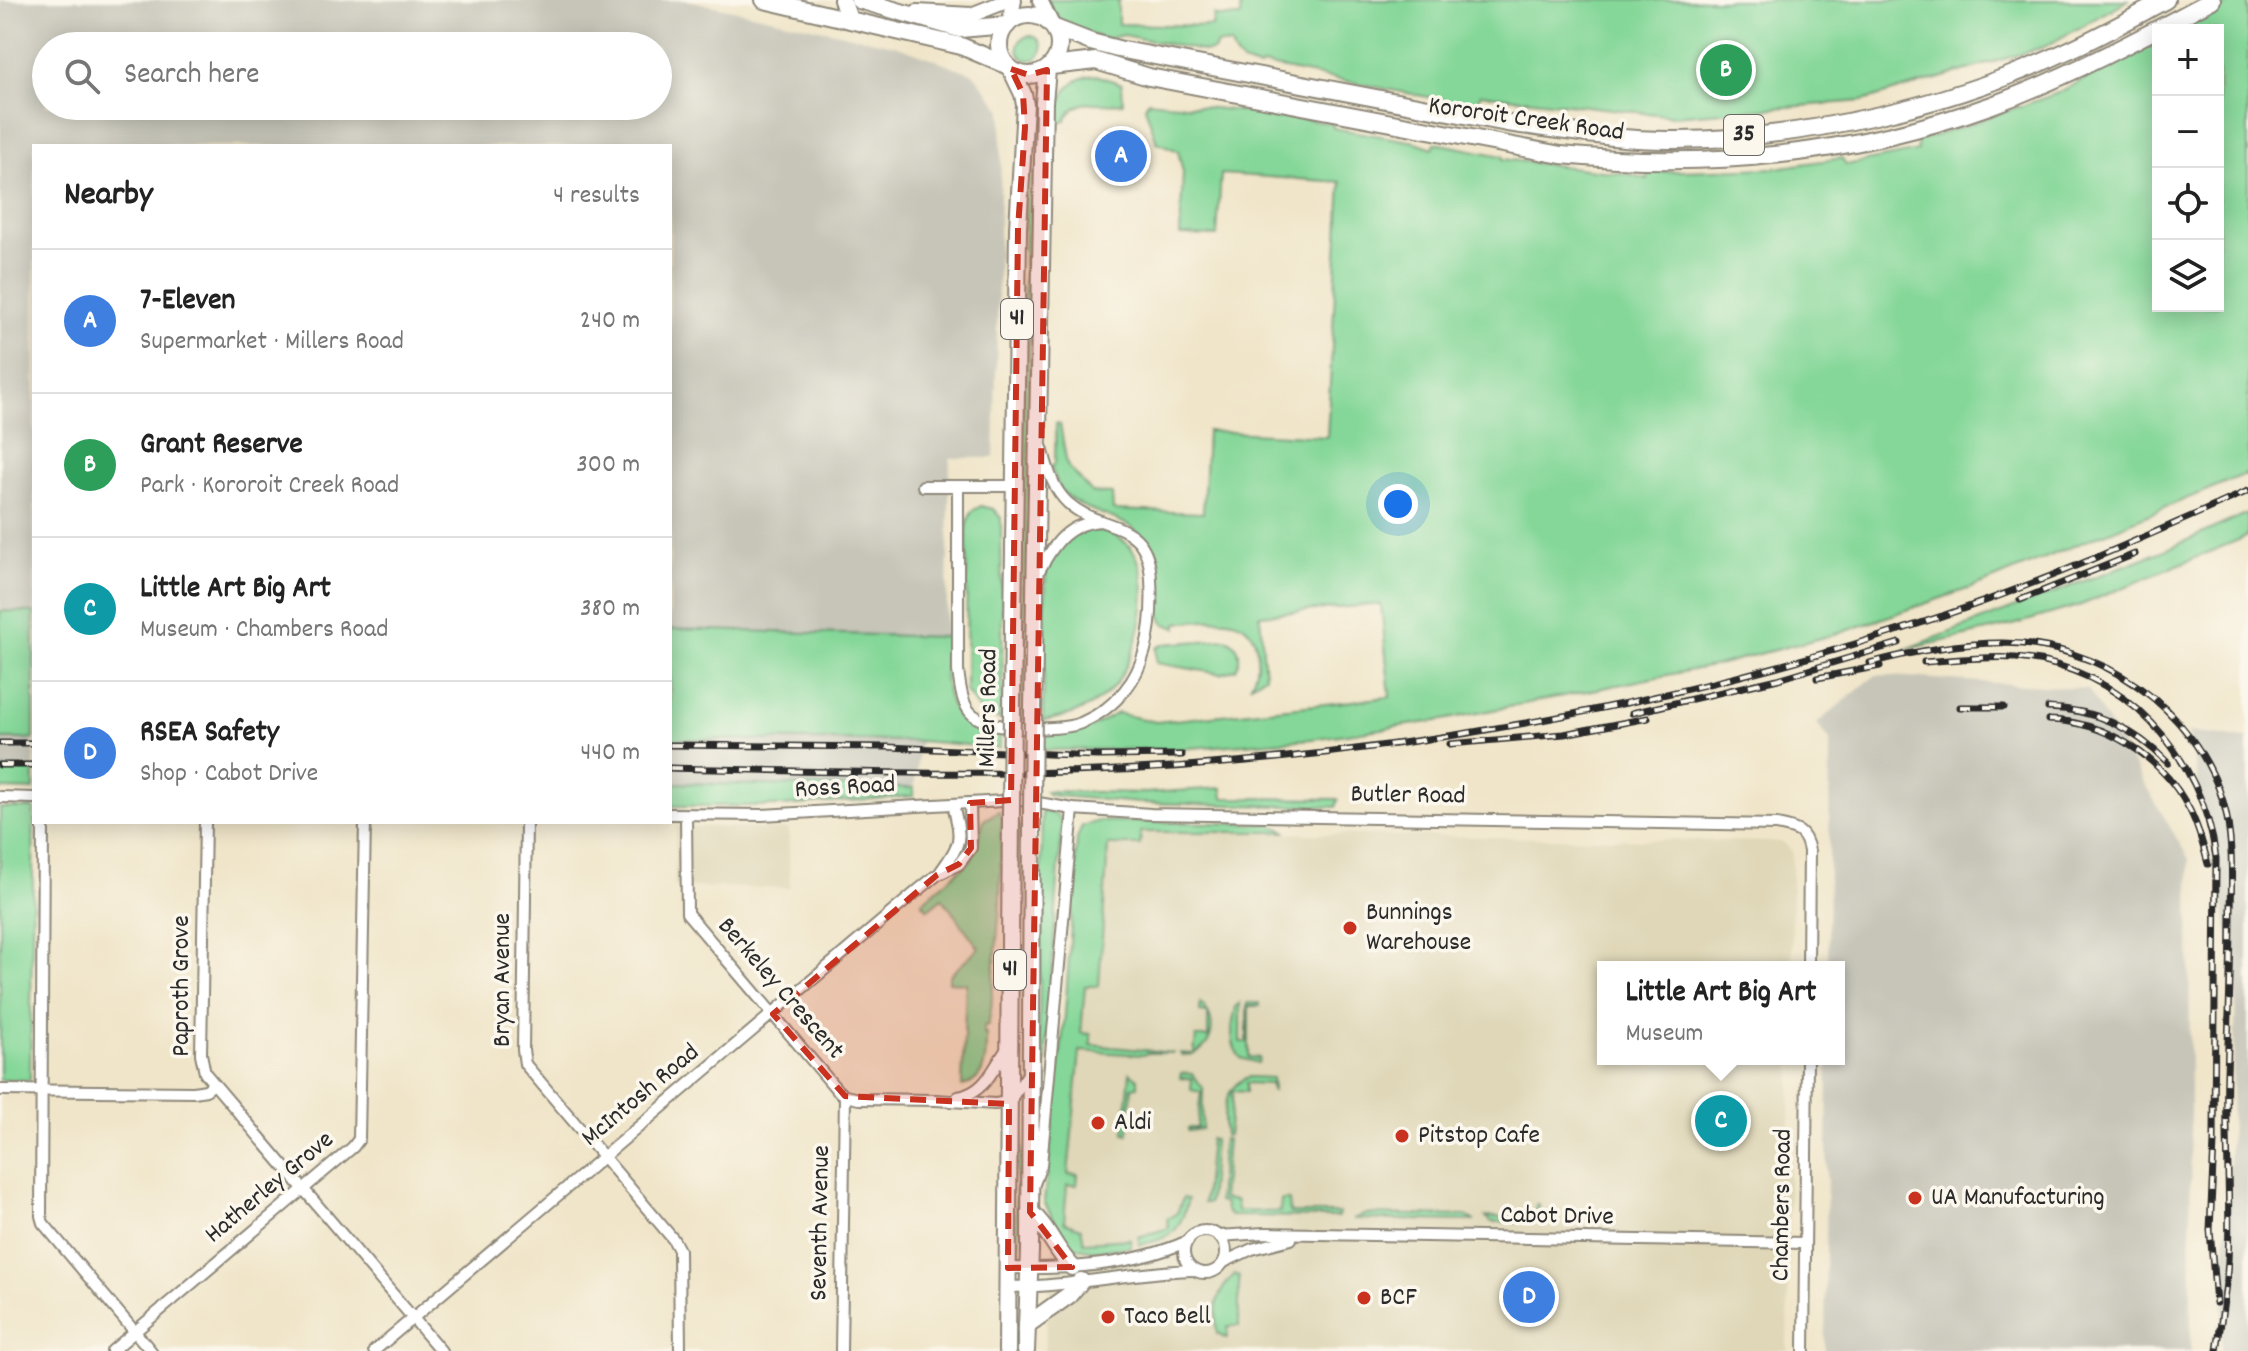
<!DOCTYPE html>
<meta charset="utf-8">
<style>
body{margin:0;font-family:Dekko,sans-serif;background:#f2f2f2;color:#222}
.controls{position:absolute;right:24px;top:24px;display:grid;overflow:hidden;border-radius:0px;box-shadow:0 4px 20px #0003}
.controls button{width:72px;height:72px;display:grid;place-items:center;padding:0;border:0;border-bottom:2px solid #e0e0e0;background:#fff;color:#222;font:40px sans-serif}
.you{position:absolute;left:1398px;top:504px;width:28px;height:28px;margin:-20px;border:6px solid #fff;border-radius:50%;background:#1a73e8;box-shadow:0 0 0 12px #1a73e833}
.badge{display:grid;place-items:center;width:52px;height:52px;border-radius:50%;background:#2563eb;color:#fff;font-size:26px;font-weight:700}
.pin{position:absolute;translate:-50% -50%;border:4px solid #fff;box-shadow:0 2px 8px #0006}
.popup{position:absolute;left:1597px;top:961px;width:248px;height:104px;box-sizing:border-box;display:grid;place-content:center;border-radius:0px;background:#fff;filter:drop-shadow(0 2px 6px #0005);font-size:26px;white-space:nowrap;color:#767676}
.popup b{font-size:30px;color:#222}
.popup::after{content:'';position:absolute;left:50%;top:100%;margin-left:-16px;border:16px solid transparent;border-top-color:#fff}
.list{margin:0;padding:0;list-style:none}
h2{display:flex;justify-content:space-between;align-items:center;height:104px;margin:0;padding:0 32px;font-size:34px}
h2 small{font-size:26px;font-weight:400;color:#767676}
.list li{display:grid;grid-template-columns:52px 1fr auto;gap:24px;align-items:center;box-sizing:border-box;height:144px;padding:0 32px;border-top:2px solid #e0e0e0}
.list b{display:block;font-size:30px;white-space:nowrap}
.list p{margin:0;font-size:26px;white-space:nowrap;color:#767676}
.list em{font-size:26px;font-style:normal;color:#767676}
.icon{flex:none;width:44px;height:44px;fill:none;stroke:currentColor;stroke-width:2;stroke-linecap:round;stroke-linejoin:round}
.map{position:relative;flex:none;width:2248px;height:1351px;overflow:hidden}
.search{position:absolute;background:#fff;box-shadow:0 4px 20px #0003;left:32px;top:32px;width:640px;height:88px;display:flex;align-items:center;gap:20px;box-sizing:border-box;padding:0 28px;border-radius:44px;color:#767676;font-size:30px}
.panel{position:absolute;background:#fff;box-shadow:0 4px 20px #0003;left:32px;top:144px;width:640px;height:680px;border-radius:0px}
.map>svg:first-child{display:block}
</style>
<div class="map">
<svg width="2248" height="1351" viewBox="0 0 2248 1351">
<rect width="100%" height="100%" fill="#fbf7ec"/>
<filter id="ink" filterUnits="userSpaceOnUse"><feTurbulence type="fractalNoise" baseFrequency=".0125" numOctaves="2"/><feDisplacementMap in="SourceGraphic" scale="16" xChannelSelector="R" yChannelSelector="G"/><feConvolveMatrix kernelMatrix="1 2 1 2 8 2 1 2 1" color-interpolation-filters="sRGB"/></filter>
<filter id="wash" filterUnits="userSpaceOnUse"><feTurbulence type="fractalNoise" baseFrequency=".006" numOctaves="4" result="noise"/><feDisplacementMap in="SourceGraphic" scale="32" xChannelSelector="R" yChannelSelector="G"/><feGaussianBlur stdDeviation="1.8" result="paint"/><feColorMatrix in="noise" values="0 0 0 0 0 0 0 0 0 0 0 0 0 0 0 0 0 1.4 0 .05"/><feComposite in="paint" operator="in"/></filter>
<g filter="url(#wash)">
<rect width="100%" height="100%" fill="#f0e5c9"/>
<g fill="#dfd7b7">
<polygon points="676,826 789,829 790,888 674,887"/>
<polygon points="1088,830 1783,842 1792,851 1792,967 1603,967 1603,1059 1791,1059 1787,1351 1044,1351"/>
</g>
<g fill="#c6c5b8" fill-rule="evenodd">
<path d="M 0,0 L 687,0 L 898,46 L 974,74 L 1002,110 L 994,458 L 950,458 L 946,637 L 670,629 L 670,146 L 34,146 L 34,612 L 0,611 ZM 46,46 L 658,46 L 658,106 L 46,106 Z"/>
<polygon points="1876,675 2088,689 2189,859 2191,1351 1825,1351 1828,1059 1839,1059 1839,967 1828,967 1830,740 1816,724"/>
<polygon points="2188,732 2248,739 2248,1351 2221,1351 2237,974"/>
<polygon points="0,739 34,739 34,770 0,769"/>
<polygon points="670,739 920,741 914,788 670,783"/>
</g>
<g fill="#84d798" stroke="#588162" stroke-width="2">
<path d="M 1047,0 L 1120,0 L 1118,2 L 1118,24 L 1212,26 L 1214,15 L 1218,17 L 1240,17 L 1241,0 L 2128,0 L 2044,47 L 1863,101 L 1673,116 L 1481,94 L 1473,106 L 1264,65 L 1259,68 C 1245,65 1235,61 1231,45 L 1217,44 L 1214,50 L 1207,52 L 1123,35 L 1107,39 L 1096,36 L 1063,24 Z"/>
<path d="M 2236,0 L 2248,0 L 2248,473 L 1985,583 L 1840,633 L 1717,665 L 1443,720 L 1312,739 L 1177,749 L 1042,750 L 1043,736 L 1090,728 L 1117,713 L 1156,722 L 1390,697 L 1381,604 L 1260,615 L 1265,676 L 1251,684 C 1262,660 1261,624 1227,620 C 1211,618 1193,621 1177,623 L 1177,628 L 1165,624 C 1147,601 1168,565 1142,536 C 1120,513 1082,515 1061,490 C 1057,484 1054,474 1051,467 L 1055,463 L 1056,423 L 1060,424 L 1067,465 L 1092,493 L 1112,494 L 1113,510 L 1203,513 L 1207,431 L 1327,437 L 1341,182 L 1221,174 L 1217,236 L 1180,235 L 1183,172 L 1178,151 L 1157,142 L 1145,107 L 1148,101 L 1287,116 L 1333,124 L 1333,128 L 1416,142 L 1433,148 L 1435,143 L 1503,156 L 1503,159 L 1627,174 L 1648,179 L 1649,172 L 1775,168 L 1842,158 L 1846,165 L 1918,151 L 1917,141 L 1944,133 L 2058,93 L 2158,41 L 2158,306 L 2218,306 L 2218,30 L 2178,30 Z"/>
<circle cx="1030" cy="48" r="12"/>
<path d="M 1096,75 L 1122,84 L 1123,103 C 1098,106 1078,94 1065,121 L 1057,123 C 1058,98 1069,77 1096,75 Z"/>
<polygon points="1027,90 1034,91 1036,100 1032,196 1026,720 1020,720 1025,189 1032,121"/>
<polygon points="981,506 993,509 1001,518 1003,704 1000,708 1000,720 981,713 966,691 967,523 972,511"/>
<polygon points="2248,513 2248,536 2081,605 2013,625 1904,650 2165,550"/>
<path d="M 1086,528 C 1105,531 1123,535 1134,552 C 1157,587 1136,670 1105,695 C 1086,711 1066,717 1043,721 L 1046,568 C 1057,548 1065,535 1086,528 Z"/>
<polygon points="0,611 34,612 34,739 0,739"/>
<path d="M 670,629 L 946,637 C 944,687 940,727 1000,736 L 1000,748 L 920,741 L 670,739 Z"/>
<path d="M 1226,639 C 1240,644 1242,657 1236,669 L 1221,674 L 1156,663 L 1156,648 L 1164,644 Z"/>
<polygon points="0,769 34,770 34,790 0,789"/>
<polygon points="670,783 914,788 914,796 783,806 670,806"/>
<polygon points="1222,788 1223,798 1338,799 1336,807 1138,803 1049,795 1045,791 1145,793"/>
<polygon points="0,808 34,808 30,1080 0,1080"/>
<polygon points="1042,810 1057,815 1062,824 1042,1109 1038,1109"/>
<path d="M 999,811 L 1002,819 L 1000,905 L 991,1010 L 988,1025 L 984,1026 L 984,1034 L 986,1034 C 986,1055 988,1081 962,1086 L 966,983 L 949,982 L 949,976 L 979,948 L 942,898 L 928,909 L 922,902 L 971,860 L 984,820 Z"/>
<polygon points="1099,821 1269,824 1287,832 1141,832 1140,845 1108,845 1099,986 1085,986 1081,1033 1091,1034 1091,1045 1174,1053 1148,1053 1143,1055 1080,1051 1068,1174 1078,1175 1077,1185 1067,1185 1064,1222 1081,1228 1084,1242 1130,1239 1131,1247 1094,1251 1075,1247 1064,1239 1044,1202 1065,1014 1077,839 1082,826"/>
<polygon points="1018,823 1026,835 1020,930 1020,937 1017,938"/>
<path d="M 1200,1003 C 1222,1021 1211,1058 1181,1055 L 1180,1053 L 1194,1054 L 1196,1037 L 1208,1037 L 1208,1013 L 1200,1012 Z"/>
<path d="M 1240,1003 L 1240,1042 L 1247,1042 L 1247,1003 L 1259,1003 L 1260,1006 L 1249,1006 L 1249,1057 L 1259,1058 L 1258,1063 L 1241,1058 C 1228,1044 1232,1023 1236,1007 Z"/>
<polygon points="1130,1073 1138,1079 1138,1086 1132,1087 1128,1134 1124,1133"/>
<polygon points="1181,1073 1192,1074 1203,1088 1202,1129 1188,1131 1188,1128 1197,1128 1201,1092 1191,1090 1192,1079 1180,1078"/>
<path d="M 1249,1077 L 1272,1078 L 1273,1092 L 1270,1084 L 1246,1083 L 1246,1092 L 1233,1091 L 1228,1136 L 1225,1136 C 1222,1114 1224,1085 1249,1077 Z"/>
<polygon points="1017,1103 1022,1104 1020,1259 1015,1242"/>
<polygon points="1210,1139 1214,1140 1209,1203 1204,1203"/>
<polygon points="1223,1139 1227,1140 1222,1199 1236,1201 1237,1211 1280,1212 1281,1200 1289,1200 1290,1213 1339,1213 1338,1217 1232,1216 1227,1213 1224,1203 1218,1202"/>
<path d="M 1183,1198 L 1188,1199 C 1180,1232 1173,1237 1140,1245 L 1138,1237 L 1169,1228 L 1167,1219 L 1177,1213 Z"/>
<polygon points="1536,1204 1539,1204 1539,1222 1492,1222 1486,1217 1535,1218"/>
<polygon points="1366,1214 1466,1216 1475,1221 1353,1219"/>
<path d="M 1235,1274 L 1239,1276 L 1239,1326 L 1228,1326 L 1227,1338 L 1222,1337 L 1221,1334 L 1217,1334 C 1215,1305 1214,1295 1235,1274 Z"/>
</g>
</g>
<g filter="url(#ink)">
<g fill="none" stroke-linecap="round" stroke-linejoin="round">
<defs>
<g id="minor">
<polyline points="923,486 1016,486"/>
<path d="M 958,487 L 958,671 C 960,684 961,701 970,712 C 986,731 1058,732 1081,723 C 1097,716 1114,704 1125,690 C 1149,661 1153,616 1151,579 C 1148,516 1101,533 1068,503 C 1052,488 1048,469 1042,448"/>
<path d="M 1038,573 C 1053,545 1067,523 1101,521"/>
<polyline points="0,797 34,798"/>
<path d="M 670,814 L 762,815 L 1021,800 L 1073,809 L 1151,814 L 1777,825 C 1797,829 1805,830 1809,851 L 1808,967"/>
<polyline points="686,815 687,913 838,1091 845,1096 859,1099 936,1100 995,1104 1009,1102 1028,1074"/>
<polyline points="43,822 41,1216 43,1223 151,1351"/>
<polyline points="205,822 201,1054 205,1073 441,1351"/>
<polyline points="526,822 523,1050 525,1064 673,1239 679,1250 680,1351"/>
<path d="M 941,871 C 963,841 961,839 953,804"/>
<polyline points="0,1090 194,1092 206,1090 214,1084"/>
<path d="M 958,1097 C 987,1092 993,1067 1009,1046"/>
<polyline points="1034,1184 1041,1165 1073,809"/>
<circle cx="1205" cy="1252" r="21"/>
<polyline points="1219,1236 1264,1233 1805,1243"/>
<polyline points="1224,1262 1252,1249 1291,1239"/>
<path d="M 1008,1268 C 1069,1269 1132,1266 1188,1241"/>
<path d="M 1008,1287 C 1071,1287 1132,1272 1194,1270"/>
<polyline points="112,1351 353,1147 359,1139 365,822"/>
<polyline points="374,1351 916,892 937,875 959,864 971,848 970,803"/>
<polyline points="841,1351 845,1096"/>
<polyline points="1804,1351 1807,1059"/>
</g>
<g id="secondary">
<polyline points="1040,0 1051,23"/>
<polyline points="917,12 971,15 1009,0"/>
<polyline points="1010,21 1014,0"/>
</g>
<g id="primary">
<polyline points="764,0 961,46 1006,65"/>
<polyline points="842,0 849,19"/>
<polyline points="859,0 960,29 1007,25"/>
<circle cx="1029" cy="45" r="30"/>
<path d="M 1055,28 L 1091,42 L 1118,49 L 1507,123 C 1562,130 1619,141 1676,140 C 1806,139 1951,106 2069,50 C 2102,35 2134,17 2166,0"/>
<path d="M 1051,66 L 1096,61 L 1149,77 L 1561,155 C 1709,169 1851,156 1992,105 C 2068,77 2141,38 2212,0"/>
<polyline points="1011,69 1023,94 1025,105 1018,228 1012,709"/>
<polyline points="1033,708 1044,102 1047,70"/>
<path d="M 1030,1212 C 1048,1227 1055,1250 1072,1267"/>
<polyline points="1027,1325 1069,1295 1081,1281"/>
<polyline points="1007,1351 1011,811"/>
<polyline points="1026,1351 1030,1251 1032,810"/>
</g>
</defs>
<use href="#minor" stroke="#8e887a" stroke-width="14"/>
<use href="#secondary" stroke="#8e887a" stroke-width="18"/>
<use href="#primary" stroke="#8e887a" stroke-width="20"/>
<use href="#minor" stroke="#fff" stroke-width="10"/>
<use href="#secondary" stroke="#fff" stroke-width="14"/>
<use href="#primary" stroke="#fff" stroke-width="16"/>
<defs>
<g id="rail">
<polyline points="2020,600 2135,554"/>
<path d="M 1924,662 C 1954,660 1986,656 2016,658 C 2123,666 2203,755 2216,858 L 2214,1142 L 2210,1230 L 2216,1303"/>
<path d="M 1870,663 C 1911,652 1958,643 2001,643 C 2099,642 2194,707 2223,801 C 2233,835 2232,873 2231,909 C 2231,964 2229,1018 2227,1073 C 2225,1135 2231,1198 2228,1261 C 2226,1291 2221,1321 2217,1351"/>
<polyline points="1817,678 1880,666"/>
<polyline points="1960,707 2004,707"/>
<path d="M 2048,708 C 2096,709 2136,730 2168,763"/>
<polyline points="1632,713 1778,679 1899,643"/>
<path d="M 2048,720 C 2105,721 2160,756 2187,805 C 2197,822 2203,845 2208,864"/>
<polyline points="0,743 34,743"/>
<polyline points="1450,744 1564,734 1648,718"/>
<polyline points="670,745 887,747 1097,756 1182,755"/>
<polyline points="0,765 34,765"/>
<path d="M 670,768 C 846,772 1023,779 1199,765 C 1448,746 1703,697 1939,617 C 2045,582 2147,536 2248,491"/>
</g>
</defs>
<use href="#rail" stroke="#2b2b2b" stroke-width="7"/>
<use href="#rail" stroke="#fbf7ec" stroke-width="4" stroke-dasharray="12" stroke-linecap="butt"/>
<defs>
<g id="primary-bridge">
<polyline points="1032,810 1033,708"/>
<polyline points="1011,811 1012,709"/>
</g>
</defs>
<use href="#primary-bridge" stroke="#8e887a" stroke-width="20" stroke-linecap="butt"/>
<use href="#primary-bridge" stroke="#fff" stroke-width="16"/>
</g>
</g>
<path fill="#c8321e" fill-opacity="0.2" stroke="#c8321e" stroke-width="6" stroke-dasharray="16 10" stroke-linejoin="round" d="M 1011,69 L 1029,75 L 1047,70 L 1030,1212 L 1072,1267 L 1008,1268 L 1009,1104 L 845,1096 L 773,1014 L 937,875 L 959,864 L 971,848 L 970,803 L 1011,800 L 1018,228 L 1025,127 L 1023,94 Z"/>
<g fill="#c8321e" stroke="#fbf7ec" stroke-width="3">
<circle cx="1350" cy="928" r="8"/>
<circle cx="1098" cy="1123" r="8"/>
<circle cx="1402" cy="1136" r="8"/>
<circle cx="1915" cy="1198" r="8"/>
<circle cx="1364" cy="1298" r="8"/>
<circle cx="1108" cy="1317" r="8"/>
</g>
<g text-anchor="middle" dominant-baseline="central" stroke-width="7" stroke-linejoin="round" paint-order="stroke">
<g fill="#fbf7ec" stroke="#696865" stroke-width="2">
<rect x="1724" y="115" width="40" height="40" rx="6"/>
<rect x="1001" y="299" width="32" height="40" rx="6"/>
<rect x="994" y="950" width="32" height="40" rx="6"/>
</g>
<g font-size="24" font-weight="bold" fill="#2b2b2b">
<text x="1744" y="135">35</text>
<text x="1017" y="319">41</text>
<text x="1010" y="970">41</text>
</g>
<g font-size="26" fill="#2b2b2b" stroke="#fbf7ec">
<text transform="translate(1526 120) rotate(8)">Kororoit Creek Road</text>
<text transform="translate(989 708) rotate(-89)">Millers Road</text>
<text transform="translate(845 788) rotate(-3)">Ross Road</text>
<text transform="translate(1408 796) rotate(1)">Butler Road</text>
<text transform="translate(503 980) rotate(-90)">Bryan Avenue</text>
<text transform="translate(182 986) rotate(-90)">Paproth Grove</text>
<text transform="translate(780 989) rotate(49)">Berkeley Crescent</text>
<text transform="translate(641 1096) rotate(-40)">McIntosh Road</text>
<text transform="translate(270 1188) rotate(-40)">Hatherley Grove</text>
<text transform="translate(1783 1205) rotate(-89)">Chambers Road</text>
<text transform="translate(1557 1217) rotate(1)">Cabot Drive</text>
<text transform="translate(821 1223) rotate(-89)">Seventh Avenue</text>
</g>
<g font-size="26" fill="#2b2b2b" stroke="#fbf7ec" text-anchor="start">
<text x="1366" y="913">Bunnings<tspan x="1366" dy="30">Warehouse</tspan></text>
<text x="1114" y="1123">Aldi</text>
<text x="1418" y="1136">Pitstop Cafe</text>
<text x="1931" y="1198">UA Manufacturing</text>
<text x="1380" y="1298">BCF</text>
<text x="1124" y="1317">Taco Bell</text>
</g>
</g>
</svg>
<div class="controls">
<button>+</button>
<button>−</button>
<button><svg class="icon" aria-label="locate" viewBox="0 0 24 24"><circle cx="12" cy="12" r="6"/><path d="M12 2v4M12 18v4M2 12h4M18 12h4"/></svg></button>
<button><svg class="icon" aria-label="layers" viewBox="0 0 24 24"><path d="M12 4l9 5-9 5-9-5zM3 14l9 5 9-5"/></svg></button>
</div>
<div class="you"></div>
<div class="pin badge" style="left:1121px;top:156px;background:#3f7fe0">A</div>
<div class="pin badge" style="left:1726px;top:70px;background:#2e9e5b">B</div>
<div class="pin badge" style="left:1721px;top:1121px;background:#0f9aa8">C</div>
<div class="popup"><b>Little Art Big Art</b>Museum</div>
<div class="pin badge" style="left:1529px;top:1297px;background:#3f7fe0">D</div>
<div class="search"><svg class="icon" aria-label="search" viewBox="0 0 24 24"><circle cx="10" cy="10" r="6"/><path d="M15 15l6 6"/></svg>Search here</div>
<section class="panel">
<h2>Nearby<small>4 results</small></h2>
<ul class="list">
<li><span class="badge" style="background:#3f7fe0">A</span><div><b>7-Eleven</b><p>Supermarket · Millers Road</p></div><em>240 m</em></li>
<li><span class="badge" style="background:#2e9e5b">B</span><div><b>Grant Reserve</b><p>Park · Kororoit Creek Road</p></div><em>300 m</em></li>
<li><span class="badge" style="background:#0f9aa8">C</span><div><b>Little Art Big Art</b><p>Museum · Chambers Road</p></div><em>380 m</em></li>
<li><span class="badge" style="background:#3f7fe0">D</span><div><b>RSEA Safety</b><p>Shop · Cabot Drive</p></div><em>440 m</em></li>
</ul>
</section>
</div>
